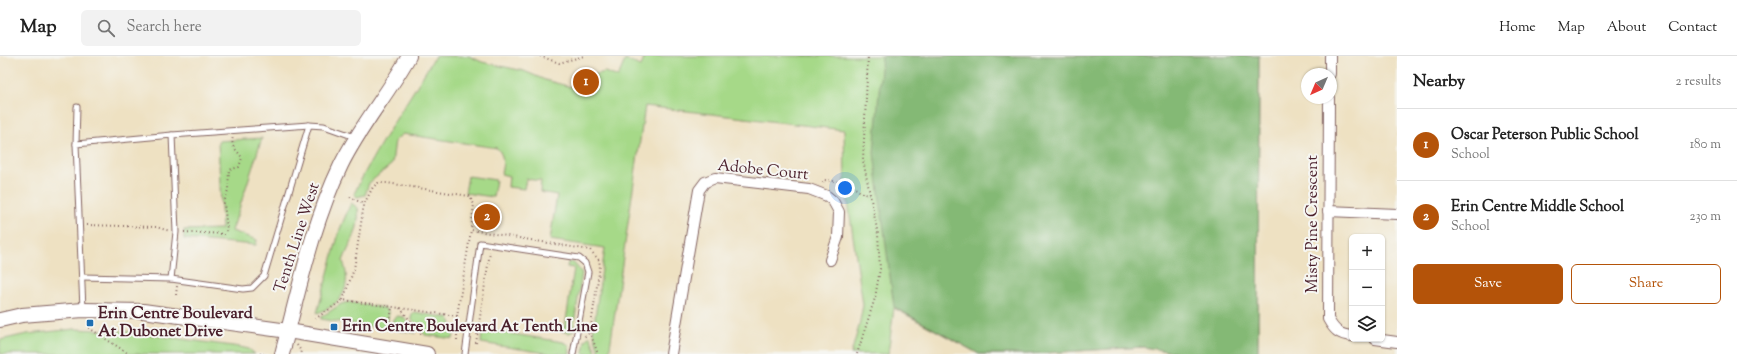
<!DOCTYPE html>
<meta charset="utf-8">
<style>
body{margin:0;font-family:"Sorts Mill Goudy",serif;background:#f2f2f2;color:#222}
.controls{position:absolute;right:12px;bottom:12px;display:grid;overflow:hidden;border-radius:6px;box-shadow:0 1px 3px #0004}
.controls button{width:36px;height:36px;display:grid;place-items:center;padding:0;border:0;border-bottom:1px solid #e0e0e0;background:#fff;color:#222;font:20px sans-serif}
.compass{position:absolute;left:1301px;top:12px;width:36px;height:36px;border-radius:50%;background:#fff;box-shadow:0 1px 3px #0004;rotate:224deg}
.you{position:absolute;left:845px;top:132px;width:14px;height:14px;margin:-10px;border:3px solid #fff;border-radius:50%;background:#1a73e8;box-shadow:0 0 0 6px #1a73e833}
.badge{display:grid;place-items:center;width:26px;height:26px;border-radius:50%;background:#b45309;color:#fff;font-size:13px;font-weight:700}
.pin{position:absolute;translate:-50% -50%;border:2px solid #fff;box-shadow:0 1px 4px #0006}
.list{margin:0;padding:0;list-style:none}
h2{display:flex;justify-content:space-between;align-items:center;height:52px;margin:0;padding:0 16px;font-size:17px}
h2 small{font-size:13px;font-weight:400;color:#767676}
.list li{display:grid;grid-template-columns:26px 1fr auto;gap:12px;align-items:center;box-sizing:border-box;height:72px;padding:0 16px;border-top:1px solid #e0e0e0}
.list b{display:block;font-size:15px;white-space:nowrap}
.list p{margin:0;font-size:13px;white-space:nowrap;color:#767676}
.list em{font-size:13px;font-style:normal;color:#767676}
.actions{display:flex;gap:8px;padding:12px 16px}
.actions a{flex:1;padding:9px 0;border:1px solid #b45309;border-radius:6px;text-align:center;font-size:14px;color:#b45309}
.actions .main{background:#b45309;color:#fff}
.icon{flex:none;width:22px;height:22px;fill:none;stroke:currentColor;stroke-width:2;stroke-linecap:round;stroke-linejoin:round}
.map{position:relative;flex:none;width:1397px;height:298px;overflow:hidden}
header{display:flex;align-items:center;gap:24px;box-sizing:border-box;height:56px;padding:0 20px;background:#fff;border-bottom:1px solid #e0e0e0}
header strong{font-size:19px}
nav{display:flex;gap:22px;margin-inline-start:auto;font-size:14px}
.search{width:280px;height:36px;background:#f2f2f2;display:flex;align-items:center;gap:10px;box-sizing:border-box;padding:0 14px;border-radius:6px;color:#767676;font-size:15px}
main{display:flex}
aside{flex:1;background:#fff}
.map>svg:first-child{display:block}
</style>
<header>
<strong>Map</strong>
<div class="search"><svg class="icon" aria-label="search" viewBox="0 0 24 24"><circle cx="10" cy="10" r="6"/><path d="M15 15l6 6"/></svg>Search here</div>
<nav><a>Home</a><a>Map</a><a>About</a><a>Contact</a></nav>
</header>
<main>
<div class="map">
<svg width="1397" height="298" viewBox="0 0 1397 298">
<rect width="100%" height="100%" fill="#f6f6f2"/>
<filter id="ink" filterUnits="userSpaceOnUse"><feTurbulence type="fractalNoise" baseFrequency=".025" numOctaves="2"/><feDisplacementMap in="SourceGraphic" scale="8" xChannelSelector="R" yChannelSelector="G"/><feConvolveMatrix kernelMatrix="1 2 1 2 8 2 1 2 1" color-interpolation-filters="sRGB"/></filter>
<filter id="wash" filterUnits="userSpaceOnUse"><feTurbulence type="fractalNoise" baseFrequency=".012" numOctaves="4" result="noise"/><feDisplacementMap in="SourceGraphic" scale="16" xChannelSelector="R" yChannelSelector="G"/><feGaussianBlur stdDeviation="0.9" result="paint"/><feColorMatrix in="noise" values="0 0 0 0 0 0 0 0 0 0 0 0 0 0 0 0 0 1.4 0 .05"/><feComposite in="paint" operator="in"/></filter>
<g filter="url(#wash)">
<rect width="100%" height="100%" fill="#eee1c2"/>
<g fill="#a6d988" stroke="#787c5a">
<path d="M 435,0 L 469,0 L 482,6 L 524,15 L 545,24 L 571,31 L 574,24 L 605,16 L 618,21 L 625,4 L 641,10 L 645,0 L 1259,0 L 1258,298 L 1183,298 L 1144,291 L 1027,298 L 979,298 L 894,252 L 888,298 L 851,298 L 859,270 L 863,249 L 845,125 L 844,74 L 645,50 L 609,298 L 600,298 L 593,276 L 605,192 L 550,184 L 557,139 L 540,136 L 541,125 L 526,123 L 524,133 L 508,131 L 509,120 L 501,118 C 503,107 505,101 497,92 L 403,78 L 395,84 L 392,108 L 369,127 L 365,139 L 357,141 L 354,138 C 377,89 408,46 435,0 Z"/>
<polygon points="262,82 232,175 257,184 256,189 184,183 184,174 222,173 218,85"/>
<polygon points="468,120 496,124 493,141 465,137"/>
<path d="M 351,147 L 358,152 C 360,176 351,184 343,205 C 352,230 343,249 317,257 L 340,173 Z"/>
<polygon points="568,206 574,207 582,217 573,275 569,277 557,274 558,271 565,271 574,212 567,211"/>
<polygon points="348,246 385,252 389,257 387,271 385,273 321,263 321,261 341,248"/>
<polygon points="415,256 449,262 455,273 453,283 425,279 411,263 412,258"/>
<polygon points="397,260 404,261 416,277 394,274 392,271 393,263"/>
<polygon points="75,273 123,275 240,291 249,293 255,298 0,298 0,284 27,278"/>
<polygon points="482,273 563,286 569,289 570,298 552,298 481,287"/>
<polygon points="590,280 597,298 583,298 585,284"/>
</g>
<polygon fill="#84b974" stroke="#676c50" points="882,0 1259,0 1258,298 1183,298 1144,291 1027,298 979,298 894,251 874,97"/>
</g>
<g filter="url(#ink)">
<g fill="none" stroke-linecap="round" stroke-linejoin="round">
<defs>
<g id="lane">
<polyline points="76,88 77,51"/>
<polyline points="82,221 171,223 243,233 252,232 264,220 309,69"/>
<polyline points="171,223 176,176 172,79"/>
<polyline points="83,253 76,88 172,79 309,69 324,70 355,81"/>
<polyline points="465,298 480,187 579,202 585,207 588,216 573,298"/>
</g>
<g id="street">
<polyline points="1330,18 1330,0"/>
<path d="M 1329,42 L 1328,263 C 1334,274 1339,279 1352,280"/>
<polyline points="1328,155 1397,158"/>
<polyline points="1375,283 1397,286"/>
<polyline points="671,298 699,134 705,126 715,122 809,133 827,140 833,145 839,156 838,181 830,204"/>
</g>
<g id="secondary">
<polyline points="0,264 22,259 83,254 143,255 288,275 427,298"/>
<path d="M 282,298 C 299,234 312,169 341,109 C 360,70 388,38 409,0"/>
</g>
</defs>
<use href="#lane" stroke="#836360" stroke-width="7"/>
<use href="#street" stroke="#836360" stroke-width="12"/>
<use href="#secondary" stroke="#836360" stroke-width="16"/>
<g stroke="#836360" stroke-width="2" stroke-dasharray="1 3" stroke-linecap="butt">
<polyline points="540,0 559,7 584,0"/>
<path d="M 823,127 L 824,124 C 832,125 840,125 847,128 C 856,131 860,138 870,139"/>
<polyline points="350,141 364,148"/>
<polyline points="87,169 156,171 170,175"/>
<path d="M 184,176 L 225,178 L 227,173 L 224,147 L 228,134 L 229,114 L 239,111 L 242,102 C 238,94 230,92 233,81"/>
<polyline points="176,239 177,230"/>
<polyline points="343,244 354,213 364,148 373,131 378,127 387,127 469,140 474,148 471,174"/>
<polyline points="400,252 422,279"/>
<polyline points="315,263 343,244 457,260"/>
<polyline points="89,272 129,298"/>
<polyline points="389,274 392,251"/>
<polyline points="590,276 598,298"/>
<polyline points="457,284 457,260 471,174 590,194 599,204 600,210 590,276 584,281"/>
<polyline points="476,287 490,196"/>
<polyline points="297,289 301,295 300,298"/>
<polyline points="260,298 264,297"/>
<polyline points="857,298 875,242 880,213 878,178 863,104 868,0"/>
</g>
<use href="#lane" stroke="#fff" stroke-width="5"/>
<use href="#street" stroke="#fff" stroke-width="10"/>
<use href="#secondary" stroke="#fff" stroke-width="14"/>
</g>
</g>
<g fill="#1f6fb2" stroke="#f6f6f2" stroke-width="1.5">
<rect x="86" y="263" width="8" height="8" rx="2"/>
<rect x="330" y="267" width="8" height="8" rx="2"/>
</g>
<g text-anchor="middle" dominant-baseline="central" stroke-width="4" stroke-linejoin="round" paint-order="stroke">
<g font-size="16" fill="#4a1f2b" stroke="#f6f6f2">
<text transform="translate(763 115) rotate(6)">Adobe Court</text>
<text transform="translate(1313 168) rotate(-90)">Misty Pine Crescent</text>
<text transform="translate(298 182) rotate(-72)">Tenth Line West</text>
</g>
<g font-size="16" font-weight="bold" fill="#4a1f2b" stroke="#f6f6f2" text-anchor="start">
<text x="98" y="258">Erin Centre Boulevard<tspan x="98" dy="18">At Dubonet Drive</tspan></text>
<text x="342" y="271">Erin Centre Boulevard At Tenth Line</text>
</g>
</g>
</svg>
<div class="controls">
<button>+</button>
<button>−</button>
<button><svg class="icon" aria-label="layers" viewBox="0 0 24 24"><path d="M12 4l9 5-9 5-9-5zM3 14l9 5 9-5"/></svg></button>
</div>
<svg class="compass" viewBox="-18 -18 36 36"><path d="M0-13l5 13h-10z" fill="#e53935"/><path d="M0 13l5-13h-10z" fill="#767676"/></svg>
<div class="you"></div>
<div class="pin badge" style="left:586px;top:26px">1</div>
<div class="pin badge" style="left:487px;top:161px">2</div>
</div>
<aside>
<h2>Nearby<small>2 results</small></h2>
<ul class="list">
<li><span class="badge">1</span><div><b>Oscar Peterson Public School</b><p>School</p></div><em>180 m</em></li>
<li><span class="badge">2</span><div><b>Erin Centre Middle School</b><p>School</p></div><em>230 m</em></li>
</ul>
<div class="actions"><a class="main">Save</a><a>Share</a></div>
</aside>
</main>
